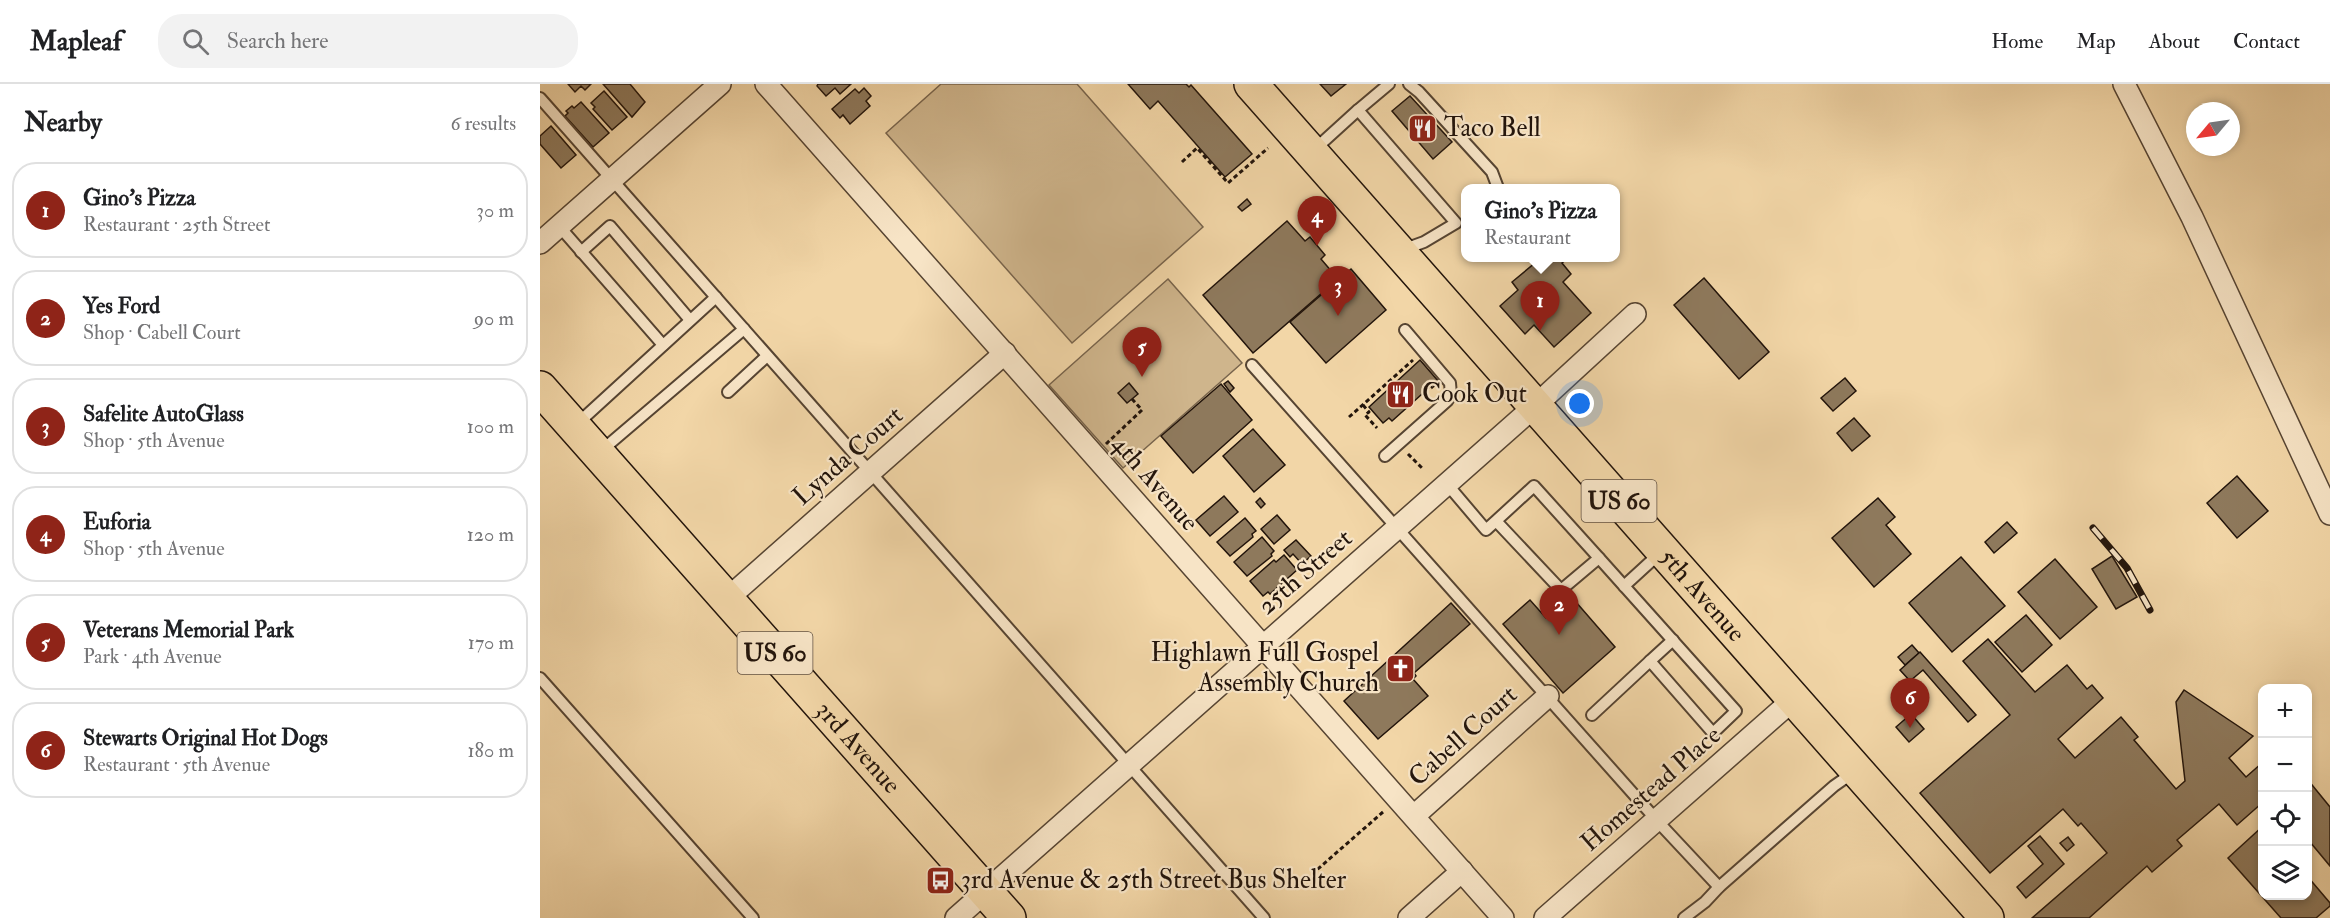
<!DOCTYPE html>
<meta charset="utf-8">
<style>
body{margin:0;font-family:"IM FELL Double Pica",serif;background:#f2f2f2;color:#202124}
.controls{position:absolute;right:18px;bottom:18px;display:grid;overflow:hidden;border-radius:12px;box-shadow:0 3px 9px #0003}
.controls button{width:54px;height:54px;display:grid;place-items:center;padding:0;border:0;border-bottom:2px solid #e0e0e0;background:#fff;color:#202124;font:30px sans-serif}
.compass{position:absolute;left:1646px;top:18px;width:54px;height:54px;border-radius:50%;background:#fff;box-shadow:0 3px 9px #0003;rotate:241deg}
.you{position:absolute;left:1040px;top:320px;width:21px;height:21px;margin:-15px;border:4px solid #fff;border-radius:50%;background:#1a73e8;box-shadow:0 0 0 9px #1a73e833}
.badge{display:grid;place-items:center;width:39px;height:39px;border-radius:50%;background:#8f2418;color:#fff;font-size:20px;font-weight:700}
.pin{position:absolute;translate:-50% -50px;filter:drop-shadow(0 2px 3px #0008)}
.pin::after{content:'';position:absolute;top:32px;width:21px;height:18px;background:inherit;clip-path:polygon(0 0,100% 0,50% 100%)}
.popup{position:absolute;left:921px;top:100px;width:159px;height:78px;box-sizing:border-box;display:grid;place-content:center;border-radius:12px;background:#fff;filter:drop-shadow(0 2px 4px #0005);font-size:20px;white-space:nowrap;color:#757577}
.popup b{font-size:22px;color:#202124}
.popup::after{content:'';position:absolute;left:50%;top:100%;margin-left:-12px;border:12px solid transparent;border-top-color:#fff}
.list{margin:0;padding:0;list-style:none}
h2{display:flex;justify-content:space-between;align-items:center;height:78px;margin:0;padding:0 24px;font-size:26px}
h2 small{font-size:20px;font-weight:400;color:#757577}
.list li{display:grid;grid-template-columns:39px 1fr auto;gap:18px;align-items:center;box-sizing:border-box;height:96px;margin:0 12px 12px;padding:0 12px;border:2px solid #e0e0e0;border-radius:24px}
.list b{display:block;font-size:22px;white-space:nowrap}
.list p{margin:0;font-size:20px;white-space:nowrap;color:#757577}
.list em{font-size:20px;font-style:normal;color:#757577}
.icon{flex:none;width:33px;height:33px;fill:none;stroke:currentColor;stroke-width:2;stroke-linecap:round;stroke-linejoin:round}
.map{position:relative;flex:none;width:1790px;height:834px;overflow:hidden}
header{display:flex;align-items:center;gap:36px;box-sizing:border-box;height:84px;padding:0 30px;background:#fff;border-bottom:2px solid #e0e0e0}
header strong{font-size:28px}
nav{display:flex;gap:33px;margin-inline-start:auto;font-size:21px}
.search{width:420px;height:54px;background:#f2f2f2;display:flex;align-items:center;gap:15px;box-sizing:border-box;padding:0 21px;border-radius:24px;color:#757577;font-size:22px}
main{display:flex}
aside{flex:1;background:#fff}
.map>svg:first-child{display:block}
</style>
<header>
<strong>Mapleaf</strong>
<div class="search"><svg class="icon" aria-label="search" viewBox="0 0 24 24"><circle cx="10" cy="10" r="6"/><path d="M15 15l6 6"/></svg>Search here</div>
<nav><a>Home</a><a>Map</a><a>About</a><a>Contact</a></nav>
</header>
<main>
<aside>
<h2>Nearby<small>6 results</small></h2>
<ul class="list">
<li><span class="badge">1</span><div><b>Gino's Pizza</b><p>Restaurant · 25th Street</p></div><em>30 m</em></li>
<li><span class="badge">2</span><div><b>Yes Ford</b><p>Shop · Cabell Court</p></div><em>90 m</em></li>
<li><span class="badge">3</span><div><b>Safelite AutoGlass</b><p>Shop · 5th Avenue</p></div><em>100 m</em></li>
<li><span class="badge">4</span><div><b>Euforia</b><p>Shop · 5th Avenue</p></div><em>120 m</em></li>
<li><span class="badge">5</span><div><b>Veterans Memorial Park</b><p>Park · 4th Avenue</p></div><em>170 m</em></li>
<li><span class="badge">6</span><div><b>Stewarts Original Hot Dogs</b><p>Restaurant · 5th Avenue</p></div><em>180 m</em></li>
</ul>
</aside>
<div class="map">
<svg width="1790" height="834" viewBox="0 0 1790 834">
<rect width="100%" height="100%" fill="#f2d6a7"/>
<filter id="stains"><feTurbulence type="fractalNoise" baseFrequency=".00333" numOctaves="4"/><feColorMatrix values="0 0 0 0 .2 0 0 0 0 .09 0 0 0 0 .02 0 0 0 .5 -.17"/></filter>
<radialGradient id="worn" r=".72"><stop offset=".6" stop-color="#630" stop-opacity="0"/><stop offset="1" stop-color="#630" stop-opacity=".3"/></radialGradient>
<g fill="#cfb58c" stroke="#78644c" stroke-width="1.5">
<polygon points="401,0 537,0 663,143 532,259 346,49"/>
<polygon points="628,195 702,279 583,384 509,301"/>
</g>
<g fill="#8e795c" stroke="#22140b" stroke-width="1.5">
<polygon points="28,0 51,0 45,6 41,2 35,8"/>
<polygon points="63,0 90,0 105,18 92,33"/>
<polygon points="278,0 311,0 300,10 295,4 286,12 277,2"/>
<polygon points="588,0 646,0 649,3 651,1 712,70 685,93 618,17 610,25"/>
<polygon points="780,0 806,0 791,12"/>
<polygon points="324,4 331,12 326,17 330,22 310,40 303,31 300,34 292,25 315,5 319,9"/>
<polygon points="64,7 87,33 72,46 53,25 55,23 51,19"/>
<polygon points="870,12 912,58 893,75 852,27"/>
<polygon points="41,18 69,49 53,63 25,32 28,29 26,27 32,22 34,24"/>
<polygon points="11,42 36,71 21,84 0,60 0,52"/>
<polygon points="707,115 711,120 702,127 698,123"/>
<polygon points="747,137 765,157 770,153 785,171 781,175 798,195 713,269 663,211"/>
<polygon points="1001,174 1028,174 1022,179 1031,190 1023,198 1051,229 1014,263 994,241 985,250 960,222 978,206 972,198"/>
<polygon points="811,185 846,226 786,279 750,238"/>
<polygon points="1164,194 1229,268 1199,295 1134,221"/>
<polygon points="880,276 899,298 892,304 891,302 852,337 849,334 843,339 829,323"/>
<polygon points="1305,294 1316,307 1293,327 1281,314"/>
<polygon points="688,297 694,304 690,308 684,300"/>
<polygon points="589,299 598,310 587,319 578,309"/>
<polygon points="681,300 712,336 653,389 621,352"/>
<polygon points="1314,334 1330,352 1312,367 1297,349"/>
<polygon points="713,345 745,381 714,408 683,372"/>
<polygon points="1697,392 1728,427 1697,454 1667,419"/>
<polygon points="684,412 698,428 670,452 656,436"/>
<polygon points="720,414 725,420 721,424 716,418"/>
<polygon points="1338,414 1355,433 1346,441 1371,470 1334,503 1292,454"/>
<polygon points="737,431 750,446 734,460 721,445"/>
<polygon points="705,434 716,447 712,450 713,453 690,472 677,458"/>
<polygon points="1467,438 1477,449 1454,469 1445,458"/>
<polygon points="722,453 734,467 731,470 732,472 707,492 694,478"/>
<polygon points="756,456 771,472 762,480 753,470 750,473 744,466"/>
<polygon points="744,471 757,486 730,510 728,508 723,512 710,497 734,476 736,478"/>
<polygon points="1572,472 1597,513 1576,525 1552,485"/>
<polygon points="1421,473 1465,522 1412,568 1369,519"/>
<polygon points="1515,475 1557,523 1520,555 1478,508"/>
<polygon points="1029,510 1075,563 1023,609 963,540 990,516 1006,534 1017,525 1015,522"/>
<polygon points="911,519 930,540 874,589 876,592 873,595 888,612 838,655 804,617"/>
<polygon points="1486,531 1512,561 1482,588 1455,558"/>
<polygon points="1448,555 1495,608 1527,581 1547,605 1552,601 1563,614 1518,655 1535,674 1581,633 1598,653 1594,656 1636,705 1645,697 1636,618 1644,606 1713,652 1689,674 1706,693 1722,679 1722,719 1697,741 1679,720 1637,756 1642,762 1612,788 1607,782 1549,834 1492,834 1567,769 1541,739 1538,742 1523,725 1450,789 1380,709 1470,631 1423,577"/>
<polygon points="1372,561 1379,569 1365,581 1358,573"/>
<polygon points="1380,568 1436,631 1428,638 1383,586 1370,597 1360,586"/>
<polygon points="1371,630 1384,645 1369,658 1356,643"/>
<polygon points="1768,696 1790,723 1790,782 1770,758 1768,759"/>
<polygon points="1722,743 1722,812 1768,812 1768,793 1790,819 1790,822 1776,834 1741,834 1688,774"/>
<polygon points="1500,752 1524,780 1486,814 1477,803 1503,780 1488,762"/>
<polygon points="1528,753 1534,761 1527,767 1520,759"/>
</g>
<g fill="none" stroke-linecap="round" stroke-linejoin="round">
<defs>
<g id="service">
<polyline points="869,0 879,8 952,88 958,104"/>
<polyline points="0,14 724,834"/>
<polyline points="818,26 849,0"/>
<polyline points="774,66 818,26 916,139 884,158 862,166"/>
<polyline points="19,142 123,261"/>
<polyline points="41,168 70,142 150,236"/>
<polyline points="712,281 1121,741 1179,803"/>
<polyline points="188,308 227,272"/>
<polyline points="37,340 176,213"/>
<polyline points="61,367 204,245"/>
<polyline points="845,372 907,317 911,311 910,299 865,246"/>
<polyline points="907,400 946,446 994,402 1059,474 1021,506 956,437"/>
<polyline points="1084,502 1120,469"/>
<polyline points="1110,577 1133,556"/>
<polyline points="0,594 213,834"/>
<polyline points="1052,631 1110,577 1173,649 1196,627 1059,474"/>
<polyline points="1144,834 1165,818 1179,803 1294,702 1314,688"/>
</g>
<g id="minor">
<polyline points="226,0 963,834"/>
<polyline points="1584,0 1652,133 1790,430"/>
<polyline points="0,159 180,0"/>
<polyline points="187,515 465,269"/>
<polyline points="874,732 1008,612"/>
<polyline points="416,834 995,322 1095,230"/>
<polyline points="869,834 922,787"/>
<polyline points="1005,834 1254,615"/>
</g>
<g id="primary">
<path id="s1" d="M 711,0 L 1447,834"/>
<path id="s2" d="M 0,304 L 469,834"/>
</g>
</defs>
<use href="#service" stroke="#564432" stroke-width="14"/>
<use href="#minor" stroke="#564432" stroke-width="24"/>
<use href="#primary" stroke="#22140b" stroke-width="36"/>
<g stroke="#22140b" stroke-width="3" stroke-dasharray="4.5 3" stroke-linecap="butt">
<polyline points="642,78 657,64 688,99 728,64"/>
<polyline points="823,321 829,328 825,331 837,344"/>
<polyline points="809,333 873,276"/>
<polyline points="566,360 602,326 592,315"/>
<polyline points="868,370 883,385"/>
<polyline points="755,805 843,728"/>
</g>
<use href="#service" stroke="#f7e4c6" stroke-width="10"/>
<use href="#minor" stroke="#f7e4c6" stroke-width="21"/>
<use href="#primary" stroke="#f2d6a7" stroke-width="33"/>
<defs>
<polyline id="rail" points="1553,444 1587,484 1610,526"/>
</defs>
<use href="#rail" stroke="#22140b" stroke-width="7"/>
<use href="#rail" stroke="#f7e4c6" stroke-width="4.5" stroke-dasharray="14" stroke-linecap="butt"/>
</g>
<defs>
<symbol id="restaurant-square" viewBox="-11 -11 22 22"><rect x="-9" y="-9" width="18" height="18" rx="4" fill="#8f2418" stroke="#f7e4c6"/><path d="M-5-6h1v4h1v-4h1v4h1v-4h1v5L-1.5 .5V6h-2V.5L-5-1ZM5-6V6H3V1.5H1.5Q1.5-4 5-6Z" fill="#fff"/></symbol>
<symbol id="church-square" viewBox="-11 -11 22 22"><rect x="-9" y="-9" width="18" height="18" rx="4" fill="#8f2418" stroke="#f7e4c6"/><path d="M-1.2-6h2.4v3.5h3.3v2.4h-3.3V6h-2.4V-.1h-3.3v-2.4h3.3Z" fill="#fff"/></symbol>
<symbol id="bus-square" viewBox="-11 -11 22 22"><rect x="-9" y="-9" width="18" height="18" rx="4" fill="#8f2418" stroke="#f7e4c6"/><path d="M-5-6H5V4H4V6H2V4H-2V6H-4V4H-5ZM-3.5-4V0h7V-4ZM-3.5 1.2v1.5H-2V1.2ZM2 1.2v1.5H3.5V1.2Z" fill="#fff"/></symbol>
</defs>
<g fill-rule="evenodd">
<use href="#restaurant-square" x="866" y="28" width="33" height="33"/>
<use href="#restaurant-square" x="844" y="294" width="33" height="33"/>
<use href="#church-square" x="844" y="568" width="33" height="33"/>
<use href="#bus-square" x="384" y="780" width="33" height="33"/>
</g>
<g text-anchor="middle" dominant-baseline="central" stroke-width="4.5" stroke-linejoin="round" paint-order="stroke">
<g fill="#f7e4c6" stroke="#625243" stroke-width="1.5">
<rect x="1041.5" y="396" width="75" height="42" rx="4.5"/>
<rect x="197.5" y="548" width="75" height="42" rx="4.5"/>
</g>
<g font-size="24" font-weight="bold" fill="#22140b">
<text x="1079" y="417">US 60</text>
<text x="235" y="569">US 60</text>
</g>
<g font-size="26" fill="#22140b" stroke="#f7e4c6" text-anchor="start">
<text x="904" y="44">Taco Bell</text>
<text x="882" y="310">Cook Out</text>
<text x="839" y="569" text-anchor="end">Highlawn Full Gospel<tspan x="839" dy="30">Assembly Church</tspan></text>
<text x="421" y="796">3rd Avenue &amp; 25th Street Bus Shelter</text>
</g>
<g font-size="26" fill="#22140b" stroke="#f7e4c6">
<text transform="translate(308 372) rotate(-41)">Lynda Court</text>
<text transform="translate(615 399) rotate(49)">4th Avenue</text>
<text transform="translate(765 488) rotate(-41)">25th Street</text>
<text stroke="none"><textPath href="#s1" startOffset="682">5th Avenue</textPath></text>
<text transform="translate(923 652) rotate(-42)">Cabell Court</text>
<text stroke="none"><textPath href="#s2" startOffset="480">3rd Avenue</textPath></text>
<text transform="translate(1111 705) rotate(-41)">Homestead Place</text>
</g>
</g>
<rect width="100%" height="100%" filter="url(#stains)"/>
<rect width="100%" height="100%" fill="url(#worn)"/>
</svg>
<div class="controls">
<button>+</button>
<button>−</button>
<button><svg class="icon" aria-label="locate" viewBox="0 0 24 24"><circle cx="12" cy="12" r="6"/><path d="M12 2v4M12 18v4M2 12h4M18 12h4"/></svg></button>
<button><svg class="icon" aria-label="layers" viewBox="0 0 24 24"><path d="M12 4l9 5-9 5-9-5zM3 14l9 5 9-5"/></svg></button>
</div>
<svg class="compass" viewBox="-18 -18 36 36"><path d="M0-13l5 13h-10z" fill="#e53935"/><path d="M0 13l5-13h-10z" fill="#757577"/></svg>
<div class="you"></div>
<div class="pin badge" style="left:1000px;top:247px">1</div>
<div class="popup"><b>Gino's Pizza</b>Restaurant</div>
<div class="pin badge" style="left:1019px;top:551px">2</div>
<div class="pin badge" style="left:798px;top:232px">3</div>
<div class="pin badge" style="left:777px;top:162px">4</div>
<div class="pin badge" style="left:602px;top:293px">5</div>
<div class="pin badge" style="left:1370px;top:644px">6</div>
</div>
</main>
